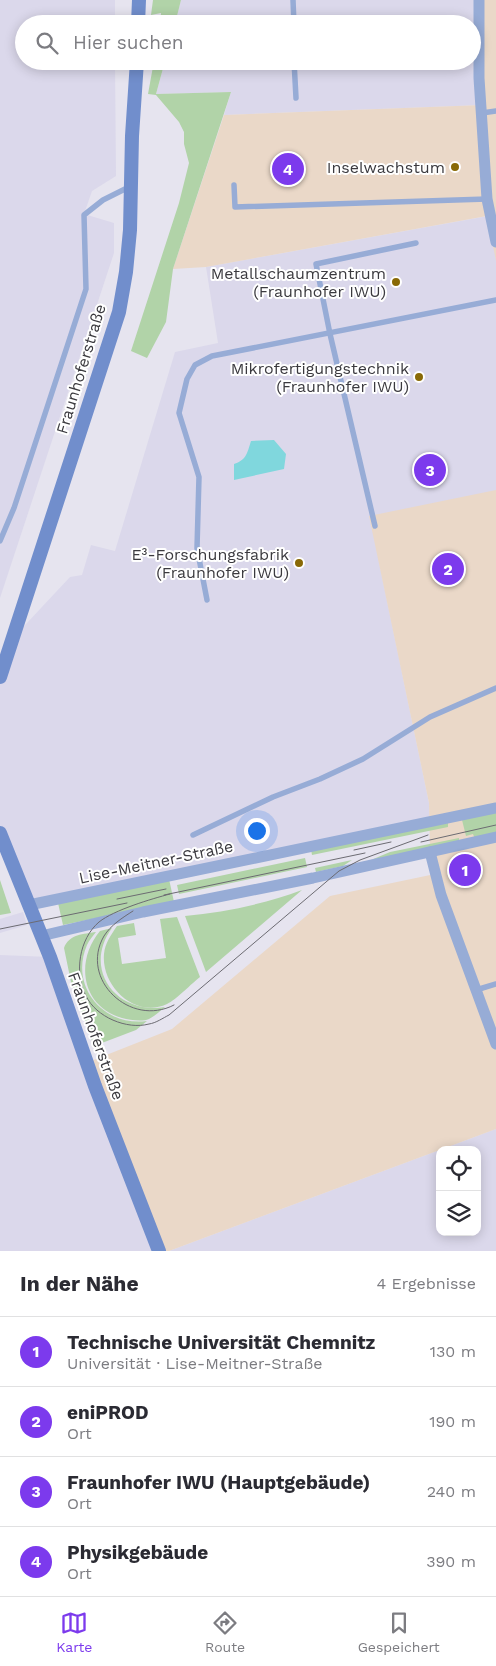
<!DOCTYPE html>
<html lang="de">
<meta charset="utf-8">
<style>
body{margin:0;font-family:"Work Sans",sans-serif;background:#f2f2f3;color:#2b2b33}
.controls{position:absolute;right:15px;bottom:15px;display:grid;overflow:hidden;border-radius:10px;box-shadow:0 2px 12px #0003}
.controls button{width:45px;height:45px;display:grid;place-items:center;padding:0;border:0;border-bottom:1px solid #e1e1e2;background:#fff;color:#2b2b33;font:25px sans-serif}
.you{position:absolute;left:256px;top:830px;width:18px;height:18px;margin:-12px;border:4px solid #fff;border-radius:50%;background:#1a73e8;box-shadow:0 0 0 8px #1a73e833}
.badge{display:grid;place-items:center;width:32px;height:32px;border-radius:50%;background:#7c3aed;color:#fff;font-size:16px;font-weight:700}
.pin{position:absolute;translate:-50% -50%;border:2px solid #fff;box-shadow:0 1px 5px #0006}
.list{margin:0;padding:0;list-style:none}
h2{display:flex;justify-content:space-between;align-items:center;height:65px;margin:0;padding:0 20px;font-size:21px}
h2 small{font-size:16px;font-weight:400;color:#7c7c81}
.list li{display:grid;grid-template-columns:32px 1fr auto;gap:15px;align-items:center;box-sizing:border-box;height:70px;padding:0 20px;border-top:1px solid #e1e1e2}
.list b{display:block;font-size:19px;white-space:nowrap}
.list p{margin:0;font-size:16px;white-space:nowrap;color:#7c7c81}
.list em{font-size:16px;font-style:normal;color:#7c7c81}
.icon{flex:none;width:28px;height:28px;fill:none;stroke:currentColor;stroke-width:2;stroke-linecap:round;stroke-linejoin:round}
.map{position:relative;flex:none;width:496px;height:1251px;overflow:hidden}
.search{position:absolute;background:#fff;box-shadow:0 2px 12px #0003;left:15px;right:15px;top:15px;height:55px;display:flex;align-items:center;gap:12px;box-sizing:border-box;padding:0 18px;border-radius:28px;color:#7c7c81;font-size:19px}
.sheet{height:345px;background:#fff}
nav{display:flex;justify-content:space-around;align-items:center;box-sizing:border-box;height:70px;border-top:1px solid #e1e1e2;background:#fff;font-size:14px;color:#7c7c81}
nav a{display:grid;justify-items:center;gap:2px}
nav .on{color:#7c3aed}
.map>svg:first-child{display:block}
</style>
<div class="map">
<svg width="496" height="1251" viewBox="0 0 496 1251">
<rect width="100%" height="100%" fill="#e6e4ef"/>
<g fill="#dbd8eb" fill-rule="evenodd">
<polygon points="0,0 115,0 115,24 24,24 24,61 115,61 116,176 92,191 84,214 114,223 114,253 0,598"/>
<polygon points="181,0 483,0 482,105 224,115 231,92 156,94 165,61 472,61 472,24 175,24"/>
<polygon points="488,216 496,259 496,518 379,562 429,803 430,823 29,905 0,833 0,677 12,639 70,577 82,575 91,545 115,551 175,352 218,343 206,267"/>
<polygon points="23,912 27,925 0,933 0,919"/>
<polygon points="0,955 50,957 159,1251 0,1251"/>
<path d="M 496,1129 L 496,1251 L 169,1251 ZM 440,1150 L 477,1150 L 477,1232 L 440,1232 Z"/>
</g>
<g fill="#ead8c8">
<polygon points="483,0 496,0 496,261 487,216 206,267 173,269 224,115 482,105"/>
<polygon points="496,490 496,1129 169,1251 159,1251 86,1063 172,1029 330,896 435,874 430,852 429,803 369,516"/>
</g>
<g fill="#b1d3a8">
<polygon points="153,0 181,0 175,24 160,24 161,13 151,15"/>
<polygon points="154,61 165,61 156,94 231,92 173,269 166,322 147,358 131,351 179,203 189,163 184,144 184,132 179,122 156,95 148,94"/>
<polygon points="496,812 496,834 475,839 473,834 466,836 462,820"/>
<polygon points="448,823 448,827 312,855 311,850"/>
<polygon points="459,838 459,842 371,860 390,852"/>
<polygon points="305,858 307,867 179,894 177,885"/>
<polygon points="352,860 343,866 316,872 315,868"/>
<polygon points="169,879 174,902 63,925 58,903"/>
<polygon points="0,880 11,913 0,915"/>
<path d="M 302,890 L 206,972 L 185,916 C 225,912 265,904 302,890 Z"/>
<path d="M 177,917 L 200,977 C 192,983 176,1000 167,1004 C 135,1019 101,986 104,954 C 105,943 111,935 117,926 L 134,923 L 136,935 L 118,938 L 122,964 L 166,958 L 160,919 Z"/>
<path d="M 112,928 C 82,969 116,1015 165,1007 C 160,1011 155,1016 149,1019 C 142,1022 130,1020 122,1018 C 81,1006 75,961 100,931 Z"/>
<path d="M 96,932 C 93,936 89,940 87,945 C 69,987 104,1027 147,1021 L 136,1030 L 94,1046 L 71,982 L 64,948 C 69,934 84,934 96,932 Z"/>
</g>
<path fill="#80d7dd" d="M 274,440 L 286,454 L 284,469 L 234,480 L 234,464 C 246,460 247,454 251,441 Z"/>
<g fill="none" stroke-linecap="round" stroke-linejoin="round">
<g stroke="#97acd6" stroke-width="5.5">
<polyline points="293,0 294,24"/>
<polyline points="294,61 296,98"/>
<polyline points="482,113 496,111"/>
<polyline points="234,185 235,207 487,199"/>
<polyline points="375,526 330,334 316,264 416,243"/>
<polyline points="0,541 14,508 86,289 84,215 103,200 131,186"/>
<polyline points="207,600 197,548 199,477 179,413 187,379 195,365 212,356 496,300"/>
<polyline points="193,835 273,797 320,779 363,759 430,717 496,688"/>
<polyline points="476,990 496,984"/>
</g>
<g stroke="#97acd6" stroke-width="11">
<polyline points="479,0 479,78 487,199 496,242"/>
<polyline points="430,852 441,895 496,1044"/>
<polyline points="29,905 496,808"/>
<polyline points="41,936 143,912 313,878 496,837"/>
</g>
<g stroke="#718ecc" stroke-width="14">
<polyline points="138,24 139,0"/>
<polyline points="0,677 119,312 126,272 130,230 132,136 137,61"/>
<polyline points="0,833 50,957 95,1086 159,1251"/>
</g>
<g stroke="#6c6b72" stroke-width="1">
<polyline points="421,842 496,825"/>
<polyline points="354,850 391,842"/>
<path d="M 170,894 C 151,899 114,910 99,922 C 79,939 74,973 86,996 C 96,1017 127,1030 149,1024 C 156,1023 163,1018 169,1015 L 339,871 L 360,860 L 428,835"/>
<polyline points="164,895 365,853"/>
<polyline points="117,899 166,889"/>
<path d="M 133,911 C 122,918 111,925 104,936 C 79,979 130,1028 174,1005"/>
<polyline points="0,929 127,903"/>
</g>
</g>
<g fill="#896906" stroke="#fff" stroke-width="2">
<circle cx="455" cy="167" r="5"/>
<circle cx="396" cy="282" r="5"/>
<circle cx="419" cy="377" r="5"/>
<circle cx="299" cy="563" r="5"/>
</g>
<g text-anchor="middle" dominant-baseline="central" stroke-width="4" stroke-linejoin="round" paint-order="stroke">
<g font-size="16" fill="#3b3a3f" stroke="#fff" text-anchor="end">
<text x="445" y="167">Inselwachstum</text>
<text x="386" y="273">Metallschaumzentrum<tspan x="386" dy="18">(Fraunhofer IWU)</tspan></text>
<text x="409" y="368">Mikrofertigungstechnik<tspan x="409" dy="18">(Fraunhofer IWU)</tspan></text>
<text x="289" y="554">E³-Forschungsfabrik<tspan x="289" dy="18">(Fraunhofer IWU)</tspan></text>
</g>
<g font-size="16" fill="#3b3a3f" stroke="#fff">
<text transform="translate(81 369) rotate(-73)">Fraunhoferstraße</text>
<text transform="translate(156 862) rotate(-12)">Lise-Meitner-Straße</text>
<text transform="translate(96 1036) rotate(70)">Fraunhoferstraße</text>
</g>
</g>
</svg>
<div class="controls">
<button><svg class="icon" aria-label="locate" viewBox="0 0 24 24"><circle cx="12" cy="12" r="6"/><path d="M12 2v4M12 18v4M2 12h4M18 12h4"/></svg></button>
<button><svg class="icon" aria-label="layers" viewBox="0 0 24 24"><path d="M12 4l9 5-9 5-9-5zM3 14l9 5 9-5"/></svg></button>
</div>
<div class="you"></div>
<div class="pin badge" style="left:465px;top:870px">1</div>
<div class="pin badge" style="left:448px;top:569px">2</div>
<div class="pin badge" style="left:430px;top:470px">3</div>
<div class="pin badge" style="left:288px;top:169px">4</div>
<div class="search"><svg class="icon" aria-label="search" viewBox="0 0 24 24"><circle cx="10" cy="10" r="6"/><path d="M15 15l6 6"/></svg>Hier suchen</div>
</div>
<section class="sheet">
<h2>In der Nähe<small>4 Ergebnisse</small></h2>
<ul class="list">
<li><span class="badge">1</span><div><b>Technische Universität Chemnitz</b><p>Universität · Lise-Meitner-Straße</p></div><em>130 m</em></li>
<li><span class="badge">2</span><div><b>eniPROD</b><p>Ort</p></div><em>190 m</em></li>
<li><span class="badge">3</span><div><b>Fraunhofer IWU (Hauptgebäude)</b><p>Ort</p></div><em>240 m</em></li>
<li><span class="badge">4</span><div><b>Physikgebäude</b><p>Ort</p></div><em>390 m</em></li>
</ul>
</section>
<nav>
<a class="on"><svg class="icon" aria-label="map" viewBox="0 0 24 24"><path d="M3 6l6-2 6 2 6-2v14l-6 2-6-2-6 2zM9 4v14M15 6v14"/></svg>Karte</a>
<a><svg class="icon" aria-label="directions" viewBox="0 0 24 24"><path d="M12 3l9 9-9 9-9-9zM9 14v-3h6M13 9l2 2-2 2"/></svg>Route</a>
<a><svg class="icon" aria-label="saved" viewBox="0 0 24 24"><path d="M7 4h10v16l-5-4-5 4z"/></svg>Gespeichert</a>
</nav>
